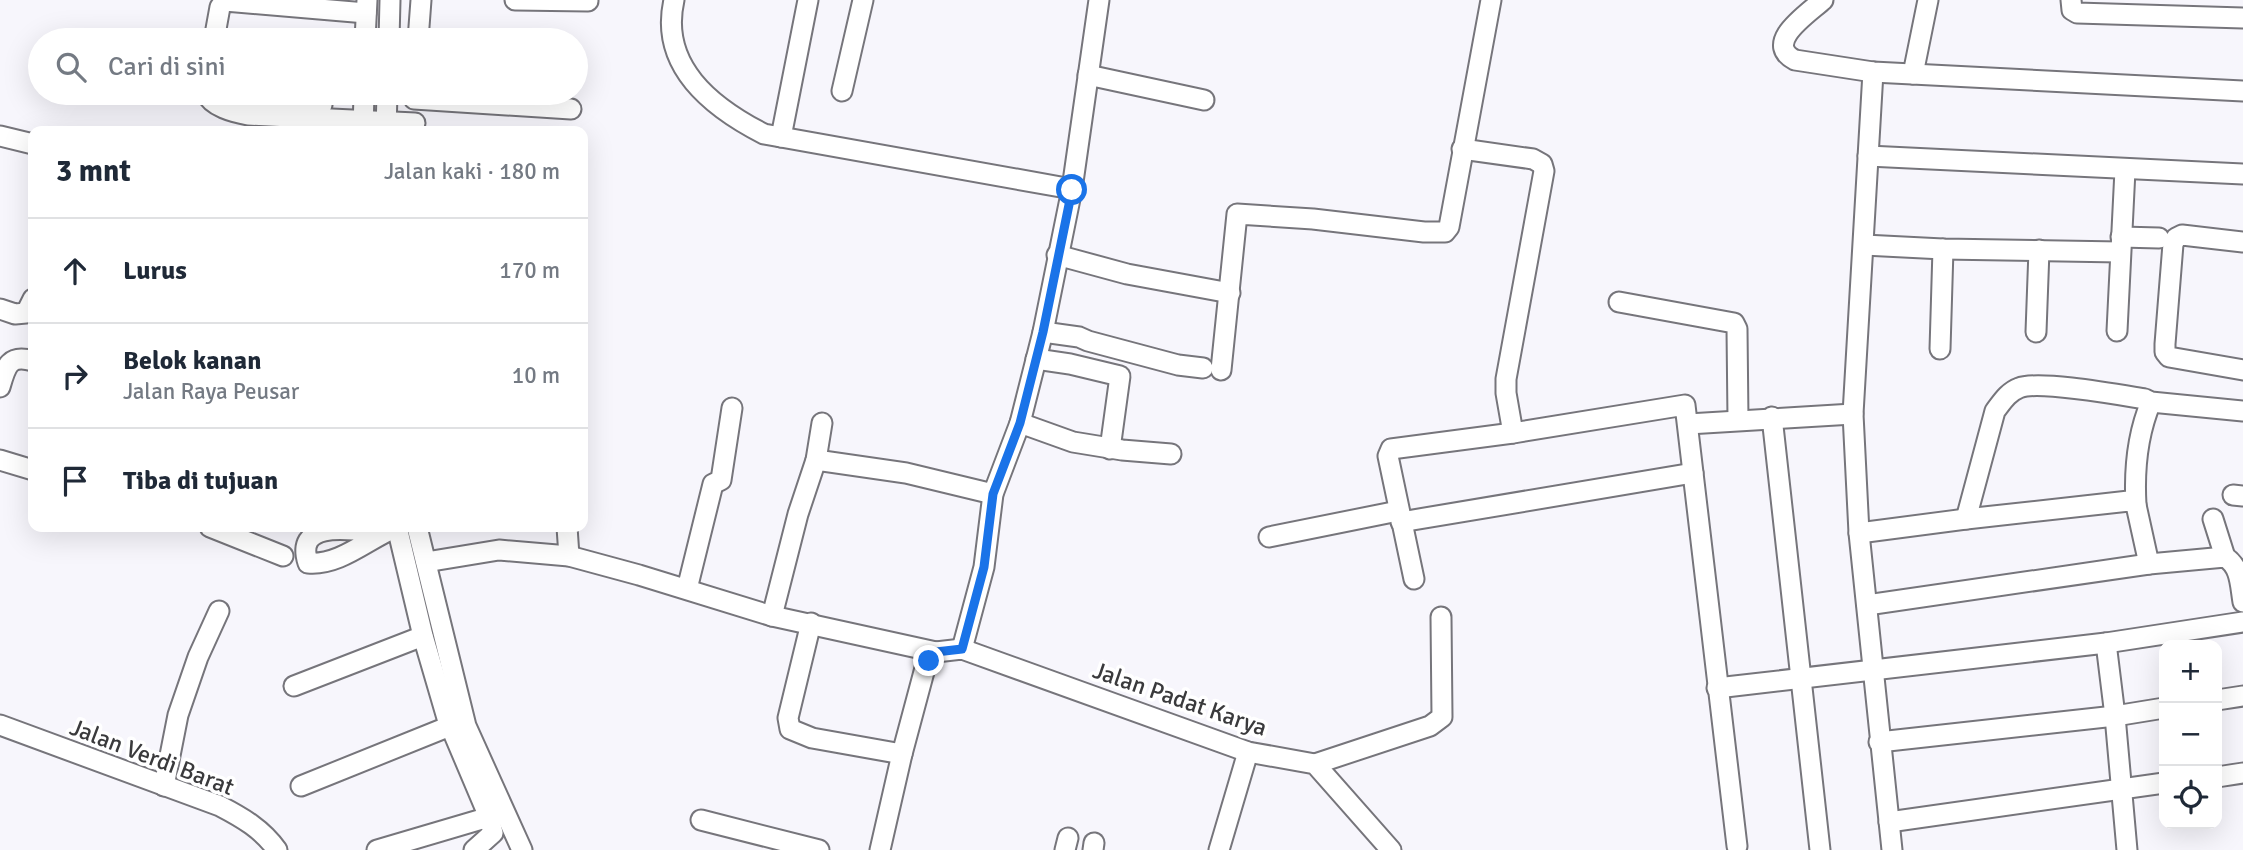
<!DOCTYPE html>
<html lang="id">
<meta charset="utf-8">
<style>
body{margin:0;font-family:Signika,sans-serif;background:#f6f6f7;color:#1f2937}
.controls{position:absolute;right:21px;bottom:21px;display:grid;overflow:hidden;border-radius:14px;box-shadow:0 7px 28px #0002}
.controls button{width:63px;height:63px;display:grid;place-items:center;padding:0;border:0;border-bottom:2px solid #e0e1e3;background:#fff;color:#1f2937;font:35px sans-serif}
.stop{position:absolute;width:21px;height:21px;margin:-16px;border:5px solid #1a73e8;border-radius:50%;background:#fff}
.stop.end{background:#1a73e8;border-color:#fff;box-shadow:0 2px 7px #0008}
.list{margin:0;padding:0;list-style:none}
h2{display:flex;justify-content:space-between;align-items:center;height:91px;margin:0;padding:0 28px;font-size:30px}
h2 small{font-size:23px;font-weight:400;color:#747a83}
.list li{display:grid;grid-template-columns:46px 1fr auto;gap:21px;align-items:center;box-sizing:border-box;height:105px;padding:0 28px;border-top:2px solid #e0e1e3}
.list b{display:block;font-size:26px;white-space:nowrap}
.list p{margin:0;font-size:23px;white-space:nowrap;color:#747a83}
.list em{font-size:23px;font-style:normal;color:#747a83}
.icon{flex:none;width:38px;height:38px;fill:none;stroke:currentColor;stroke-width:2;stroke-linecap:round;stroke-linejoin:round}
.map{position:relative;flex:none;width:2243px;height:850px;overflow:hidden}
.search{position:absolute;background:#fff;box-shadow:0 7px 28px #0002;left:28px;top:28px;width:560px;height:77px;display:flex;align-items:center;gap:18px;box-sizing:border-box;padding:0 24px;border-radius:38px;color:#747a83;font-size:26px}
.panel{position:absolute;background:#fff;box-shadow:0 7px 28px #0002;left:28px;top:126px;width:560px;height:406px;border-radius:14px}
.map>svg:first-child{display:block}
</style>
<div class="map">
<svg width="2243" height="850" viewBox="0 0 2243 850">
<rect width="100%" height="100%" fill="#f7f6fc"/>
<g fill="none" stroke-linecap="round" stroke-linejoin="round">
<defs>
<g id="minor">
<polyline points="515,0 588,1"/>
<path d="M 674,0 C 659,66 711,107 764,134 L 1072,189"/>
<path d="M 1823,0 C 1809,13 1762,43 1795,60 L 1873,72 L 2243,91"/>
<polyline points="2071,0 2072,10 2077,13 2243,18"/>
<polyline points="214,40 220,7 225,1 366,13"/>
<polyline points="365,40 367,0"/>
<polyline points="389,40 390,0"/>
<polyline points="418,40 421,0"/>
<polyline points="1873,72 1853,414 1859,533 1892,850"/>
<polyline points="1913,74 1928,0"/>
<polyline points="1088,75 1204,100"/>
<polyline points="842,91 863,0"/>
<path d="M 206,93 C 212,107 233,112 248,115 L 415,123"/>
<polyline points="414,99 571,109"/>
<polyline points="221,106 228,100 237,99 322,105"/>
<polyline points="363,131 364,93"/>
<polyline points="386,131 387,93"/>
<polyline points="0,136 33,144"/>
<polyline points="781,137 808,0"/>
<polyline points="1462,149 1533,159 1542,164 1544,171 1506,379 1506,393 1513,433"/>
<polyline points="1868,156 2243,174"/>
<polyline points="2121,237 2159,238"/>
<polyline points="2243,242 2182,235 2176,238 2173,244 2165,344 2165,352 2169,357 2243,370"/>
<polyline points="1864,245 1943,249 2120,252"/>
<polyline points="1057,255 1127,274 1230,293"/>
<polyline points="1619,302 1734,323 1737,329 1738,420"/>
<polyline points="0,309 15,314 26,313 33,299"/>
<polyline points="2117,331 2125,170"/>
<polyline points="1043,332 1079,337 1088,341 1178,365 1203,368"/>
<polyline points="2036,332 2039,250"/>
<polyline points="1940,349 1943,249"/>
<polyline points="1036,359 1070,364 1120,376 1110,449"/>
<polyline points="1221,370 1237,214 1313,219 1424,232 1445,232 1449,227 1491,0"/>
<path d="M 0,387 C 6,366 9,354 33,361"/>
<polyline points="1772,417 1820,850"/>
<polyline points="1020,423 1073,442 1122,450 1171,454"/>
<polyline points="1688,424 1853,414"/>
<polyline points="0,460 33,470"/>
<polyline points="816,460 906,473 993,494"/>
<polyline points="2233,495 2243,496"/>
<path d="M 2136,505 C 2134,470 2137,435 2151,402"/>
<path d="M 1966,519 L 1995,411 C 2002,402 2008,392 2019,388 C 2038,380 2120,395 2145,399 L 2151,402 L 2243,411"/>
<polyline points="2213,519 2225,557"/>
<polyline points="1401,522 1693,473"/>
<polyline points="210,527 283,556"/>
<polyline points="397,527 423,636 447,718 489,817 493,833 474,850"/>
<polyline points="417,527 466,726 522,850"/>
<polyline points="567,527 569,556"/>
<path d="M 382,533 C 358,531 293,517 308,563 C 340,566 369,538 397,527"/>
<polyline points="1859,533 1966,519 2129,501 2136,505 2149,564"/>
<polyline points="1269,537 1398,511"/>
<polyline points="426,562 499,550 569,556 639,575 772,616 936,652"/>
<polyline points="1414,579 1388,456 1391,449 1513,433 1685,405 1737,846"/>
<polyline points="687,589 713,484 721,480 732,408"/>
<path d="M 1867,605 L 2149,564 L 2225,557 C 2241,567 2240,585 2243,602"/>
<polyline points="772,616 798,514 816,460 822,423"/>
<polyline points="811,623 788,718 790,729 812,738 902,754"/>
<polyline points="2106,643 2115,716 2127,850"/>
<polyline points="962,649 984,567 993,494 1020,423 1043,332 1072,189 1099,0"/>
<polyline points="294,686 423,636"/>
<polyline points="1717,688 2106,643 2243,622"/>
<polyline points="2217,700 2243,696"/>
<path d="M 0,725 L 220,806 C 243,818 262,829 277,850"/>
<polyline points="1879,742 2115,716 2164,708"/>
<polyline points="1315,764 1430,726 1442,717 1441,617"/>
<polyline points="2217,777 2243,773"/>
<polyline points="164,786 178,715 198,657 219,611"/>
<polyline points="301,786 450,726"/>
<polyline points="701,820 819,850"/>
<polyline points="1889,822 2164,783"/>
<polyline points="377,850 489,817"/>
<polyline points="880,850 902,754 925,668 936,652 962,649 1248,752 1315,764 1391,850"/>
<polyline points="1065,850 1068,838"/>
<polyline points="1093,850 1094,843"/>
<polyline points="1219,850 1248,752"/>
</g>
</defs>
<use href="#minor" stroke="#76757b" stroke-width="23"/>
<use href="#minor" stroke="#fff" stroke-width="19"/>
</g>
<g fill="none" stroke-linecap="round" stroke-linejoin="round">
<polyline stroke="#1a73e8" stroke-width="9" points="929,661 936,652 962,649 984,567 993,494 1020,423 1043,332 1072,190"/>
</g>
<g text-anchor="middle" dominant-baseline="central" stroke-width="7" stroke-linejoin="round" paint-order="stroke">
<g font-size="24" fill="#3a3a3c" stroke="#fff">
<text transform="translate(1180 699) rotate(19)">Jalan Padat Karya</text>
<text transform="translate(152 757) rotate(21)">Jalan Verdi Barat</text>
</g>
</g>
</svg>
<div class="controls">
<button>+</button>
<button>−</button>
<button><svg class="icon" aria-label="locate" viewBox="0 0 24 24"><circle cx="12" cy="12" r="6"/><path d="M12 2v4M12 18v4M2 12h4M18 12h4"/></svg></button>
</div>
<div class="stop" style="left:1072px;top:190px"></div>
<div class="stop end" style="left:929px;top:661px"></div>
<div class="search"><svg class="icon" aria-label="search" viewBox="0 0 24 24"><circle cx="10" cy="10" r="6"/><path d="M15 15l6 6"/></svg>Cari di sini</div>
<section class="panel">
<h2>3 mnt<small>Jalan kaki · 180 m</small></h2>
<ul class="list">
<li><svg class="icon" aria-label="ahead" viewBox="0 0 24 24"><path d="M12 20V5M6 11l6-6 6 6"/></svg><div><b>Lurus</b></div><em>170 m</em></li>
<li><svg class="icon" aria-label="right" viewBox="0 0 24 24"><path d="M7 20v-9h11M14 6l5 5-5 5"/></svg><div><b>Belok kanan</b><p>Jalan Raya Peusar</p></div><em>10 m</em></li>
<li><svg class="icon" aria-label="arrive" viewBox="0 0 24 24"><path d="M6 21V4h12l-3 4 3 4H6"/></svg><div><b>Tiba di tujuan</b></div></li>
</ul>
</section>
</div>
